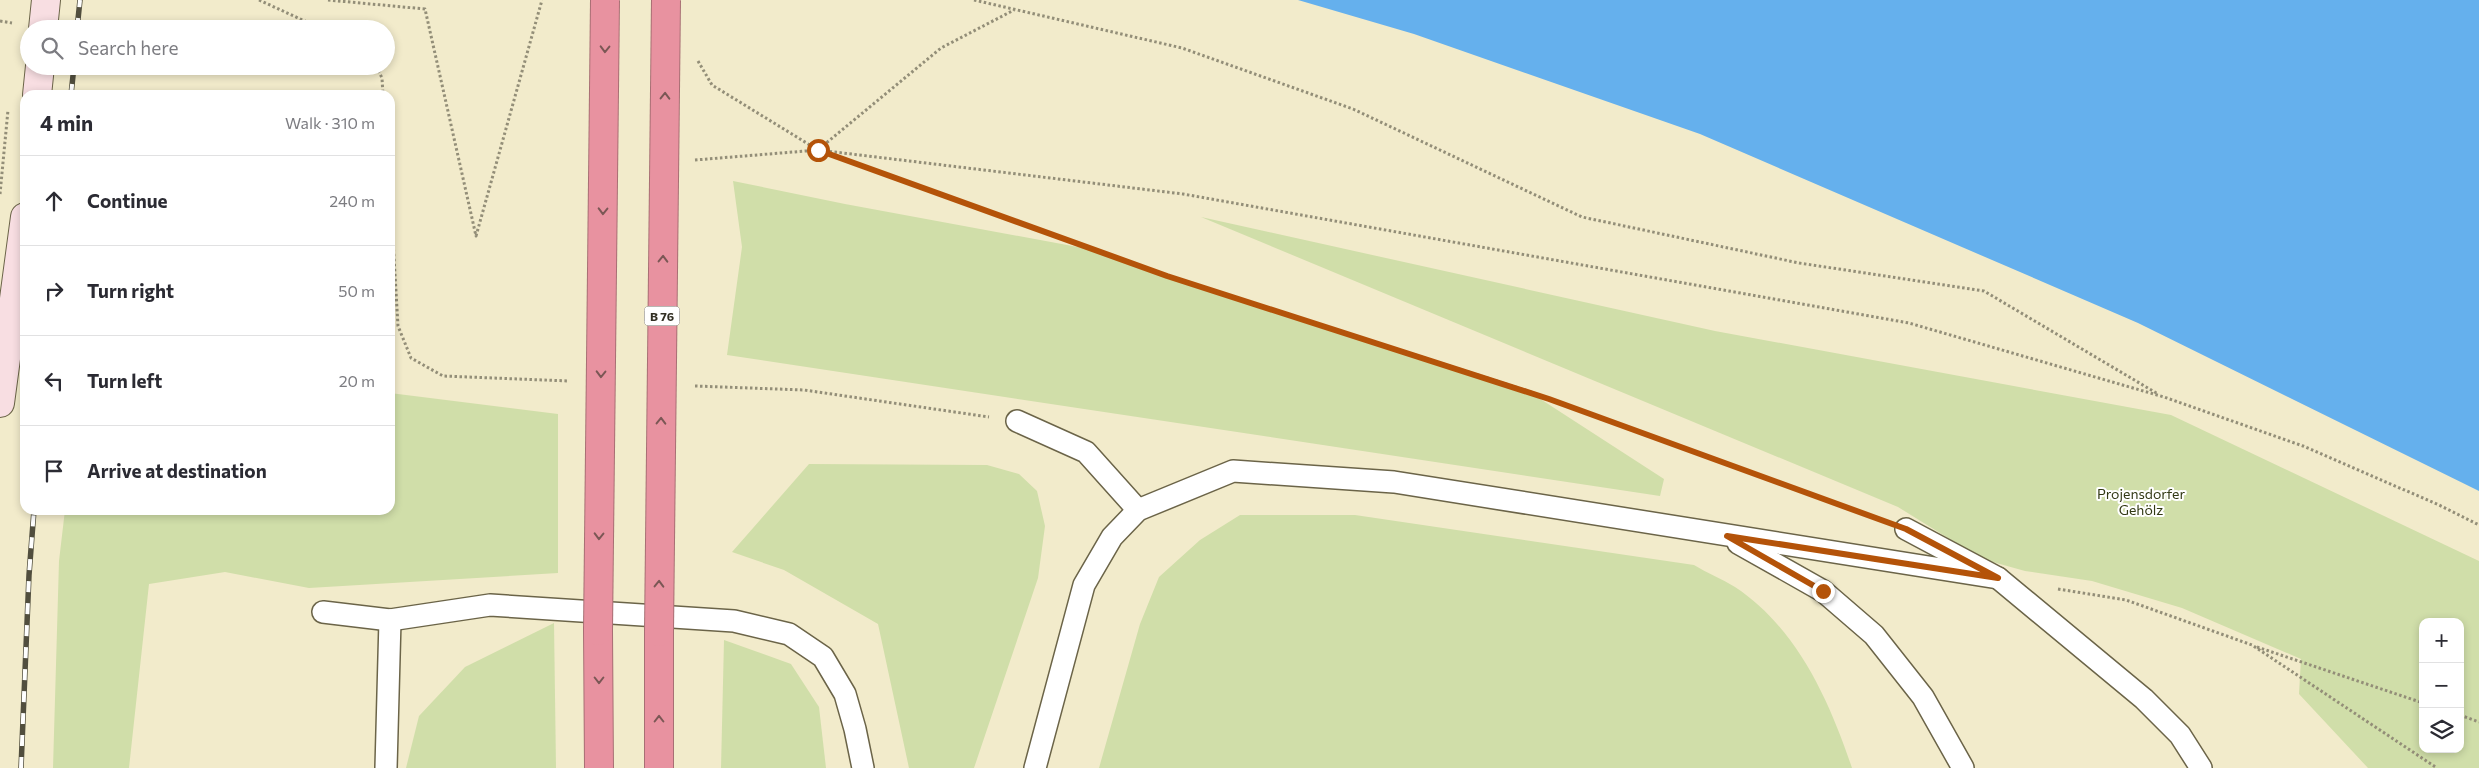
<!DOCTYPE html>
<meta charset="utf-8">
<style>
body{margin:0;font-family:Commissioner,sans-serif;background:#f7f7f7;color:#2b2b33}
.controls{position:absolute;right:15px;bottom:15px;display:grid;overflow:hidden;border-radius:10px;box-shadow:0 2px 8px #0003}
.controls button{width:45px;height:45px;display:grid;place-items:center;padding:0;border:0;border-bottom:1px solid #e1e1e2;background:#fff;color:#2b2b33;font:25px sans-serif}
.stop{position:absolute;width:15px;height:15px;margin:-11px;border:4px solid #b45309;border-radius:50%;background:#fff}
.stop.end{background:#b45309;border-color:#fff;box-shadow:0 1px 5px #0008}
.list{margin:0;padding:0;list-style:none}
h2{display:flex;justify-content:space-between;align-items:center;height:65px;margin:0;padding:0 20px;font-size:21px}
h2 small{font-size:16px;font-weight:400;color:#7c7c81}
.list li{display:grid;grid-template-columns:32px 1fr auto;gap:15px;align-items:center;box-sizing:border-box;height:90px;padding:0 20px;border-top:1px solid #e1e1e2}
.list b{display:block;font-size:19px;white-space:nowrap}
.list em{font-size:16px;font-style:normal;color:#7c7c81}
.icon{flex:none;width:28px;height:28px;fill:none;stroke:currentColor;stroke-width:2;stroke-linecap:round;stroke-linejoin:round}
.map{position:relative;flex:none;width:2479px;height:768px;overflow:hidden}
.search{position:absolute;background:#fff;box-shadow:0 2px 8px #0003;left:20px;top:20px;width:375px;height:55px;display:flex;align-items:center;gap:12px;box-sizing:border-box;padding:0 18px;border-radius:28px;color:#7c7c81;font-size:19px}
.panel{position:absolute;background:#fff;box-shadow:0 2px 8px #0003;left:20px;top:90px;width:375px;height:425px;border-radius:15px}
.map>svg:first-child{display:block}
</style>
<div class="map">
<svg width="2479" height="768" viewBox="0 0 2479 768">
<rect width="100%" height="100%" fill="#f2ebcb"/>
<g fill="#d0dea9" fill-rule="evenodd">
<polygon points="733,181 845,204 1094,250 1528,391 1664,479 1660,496 727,355 742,247"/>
<path d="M 1201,217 L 1715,331 L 2171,415 L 2479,561 L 2479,768 L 2368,768 L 2299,694 L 2301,659 L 2182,608 L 2092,581 L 2025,571 L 1982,559 L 1898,507 ZM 2423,622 L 2460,622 L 2460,749 L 2423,749 Z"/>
<polygon points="390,393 558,414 558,573 309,588 225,572 149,584 129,768 53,768 59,561 65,510 390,510"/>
<polygon points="809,464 987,465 1019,474 1037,491 1045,526 1038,578 974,768 909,768 878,624 784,570 732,552"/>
<path d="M 1240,515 L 1355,515 L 1694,565 C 1707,573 1722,579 1735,587 C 1797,628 1829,700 1852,768 L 1099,768 L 1140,624 L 1159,577 L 1200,540 Z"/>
<polygon points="554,623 556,768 406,768 419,716 465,667"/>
<polygon points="724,640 791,664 819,707 826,768 721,768"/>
</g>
<polygon fill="#65b0ed" points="1298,0 2479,0 2479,491 2138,323 1700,134 1414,34"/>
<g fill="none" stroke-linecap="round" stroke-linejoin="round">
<defs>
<g id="lane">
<polyline points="1017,421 1086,452 1138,510"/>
<polyline points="1906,529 1998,578 2144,699 2180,735 2201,768"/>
<polyline points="1738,543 1823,591 1874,635 1923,697 1963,768"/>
<polyline points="323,612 390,620 490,605 734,621 789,634 823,657 845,694 855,729 863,768"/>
<polyline points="386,768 390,620"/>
<polyline points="1035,768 1084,585 1112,537 1138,510 1233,471 1394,482 1998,578"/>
</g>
<g id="secondary">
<polyline points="43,29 46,0"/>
<polyline points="37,95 40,66"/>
<polyline points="0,403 25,217"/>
</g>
<g id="highway">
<polyline points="598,631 599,768"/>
<polyline points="659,632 659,768"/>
</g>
</defs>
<use href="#lane" stroke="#6b6448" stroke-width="24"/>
<use href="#secondary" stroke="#6b6448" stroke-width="30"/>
<use href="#highway" stroke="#a86f74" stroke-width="30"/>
<g stroke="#938e78" stroke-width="3" stroke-dasharray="2.5 2.5" stroke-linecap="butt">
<polyline points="259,0 322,29"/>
<polyline points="328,0 425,9 476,236 542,0"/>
<polyline points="974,0 1182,48 1353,109 1582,217 1799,263 1984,291 2158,394"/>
<polyline points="0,21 12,23"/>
<polyline points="698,61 712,85 818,150"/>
<polyline points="376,66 382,78 383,95"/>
<polyline points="819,149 941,48 1014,10"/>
<polyline points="824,152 1167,276 1528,391 1880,519"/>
<polyline points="695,160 818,150 1183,194 1909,323 2164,397 2303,446 2439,505 2479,525"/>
<polyline points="390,189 398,326 411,358 443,376 569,381"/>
<polyline points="0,194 8,110"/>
<polyline points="695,386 804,390 989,417"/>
<polyline points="2058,589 2126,600 2252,645 2437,768"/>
<polyline points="2257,647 2423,703"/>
<polyline points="2460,715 2479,722"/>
</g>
<use href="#lane" stroke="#fff" stroke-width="21"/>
<use href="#secondary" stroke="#f8dee2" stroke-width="28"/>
<use href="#highway" stroke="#e892a0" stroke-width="28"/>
<defs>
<g id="rail">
<polyline points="77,29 80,0"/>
<polyline points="71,95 74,66"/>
<polyline points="21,768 29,575 34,510"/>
</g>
</defs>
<use href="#rail" stroke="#514e3e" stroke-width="5.5"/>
<use href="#rail" stroke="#fff" stroke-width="4" stroke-dasharray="11" stroke-linecap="butt"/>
<defs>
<g id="highway-bridge">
<polyline points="598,631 605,0"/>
<polyline points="659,632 666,0"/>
</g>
</defs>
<use href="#highway-bridge" stroke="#a86f74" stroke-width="30" stroke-linecap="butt"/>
<use href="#highway-bridge" stroke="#e892a0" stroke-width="28"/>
</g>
<defs><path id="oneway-chevron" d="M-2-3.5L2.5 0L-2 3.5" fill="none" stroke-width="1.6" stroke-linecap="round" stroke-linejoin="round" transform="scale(1.25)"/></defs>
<g stroke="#7b5755">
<use href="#oneway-chevron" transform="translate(605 49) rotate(91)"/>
<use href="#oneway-chevron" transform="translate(665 96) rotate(-89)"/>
<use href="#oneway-chevron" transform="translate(603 211) rotate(91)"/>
<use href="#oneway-chevron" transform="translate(663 259) rotate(-89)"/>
<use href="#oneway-chevron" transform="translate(601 374) rotate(91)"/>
<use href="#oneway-chevron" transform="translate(661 421) rotate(-89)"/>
<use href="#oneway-chevron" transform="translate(599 536) rotate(91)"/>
<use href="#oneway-chevron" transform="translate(659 584) rotate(-89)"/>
<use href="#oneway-chevron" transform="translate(599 680) rotate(90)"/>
<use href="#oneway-chevron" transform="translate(659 719) rotate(-90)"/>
</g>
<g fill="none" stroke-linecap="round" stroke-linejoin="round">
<polyline stroke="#b45309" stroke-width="6" points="818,150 1167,276 1549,399 1906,529 1998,578 1727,536 1823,591"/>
</g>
<g text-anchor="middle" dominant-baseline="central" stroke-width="4" stroke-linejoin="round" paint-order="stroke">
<rect fill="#fff" stroke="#706d65" stroke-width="1" x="644.5" y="306.5" width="35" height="19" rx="4"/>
<g font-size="12" font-weight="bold" fill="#322f23">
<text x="662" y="316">B 76</text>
</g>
<g font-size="14" fill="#323914" stroke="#fff">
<text x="2141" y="493">Projensdorfer<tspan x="2141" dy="16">Gehölz</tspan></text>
</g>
</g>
</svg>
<div class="controls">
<button>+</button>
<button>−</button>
<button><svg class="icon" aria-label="layers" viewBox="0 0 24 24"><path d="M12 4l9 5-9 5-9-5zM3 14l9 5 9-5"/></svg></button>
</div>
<div class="stop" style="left:818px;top:150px"></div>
<div class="stop end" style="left:1823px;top:591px"></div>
<div class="search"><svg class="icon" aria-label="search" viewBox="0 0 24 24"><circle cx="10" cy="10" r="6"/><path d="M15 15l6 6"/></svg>Search here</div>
<section class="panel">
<h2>4 min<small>Walk · 310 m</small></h2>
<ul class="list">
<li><svg class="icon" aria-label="ahead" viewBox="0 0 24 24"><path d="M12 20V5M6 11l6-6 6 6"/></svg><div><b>Continue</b></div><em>240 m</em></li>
<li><svg class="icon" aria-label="right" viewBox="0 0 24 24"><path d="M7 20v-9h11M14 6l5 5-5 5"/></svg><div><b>Turn right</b></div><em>50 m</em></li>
<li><svg class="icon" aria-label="left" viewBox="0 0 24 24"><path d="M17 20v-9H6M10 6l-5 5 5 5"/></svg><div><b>Turn left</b></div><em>20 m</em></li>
<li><svg class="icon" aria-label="arrive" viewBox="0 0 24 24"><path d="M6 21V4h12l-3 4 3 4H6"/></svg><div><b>Arrive at destination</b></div></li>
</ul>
</section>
</div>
